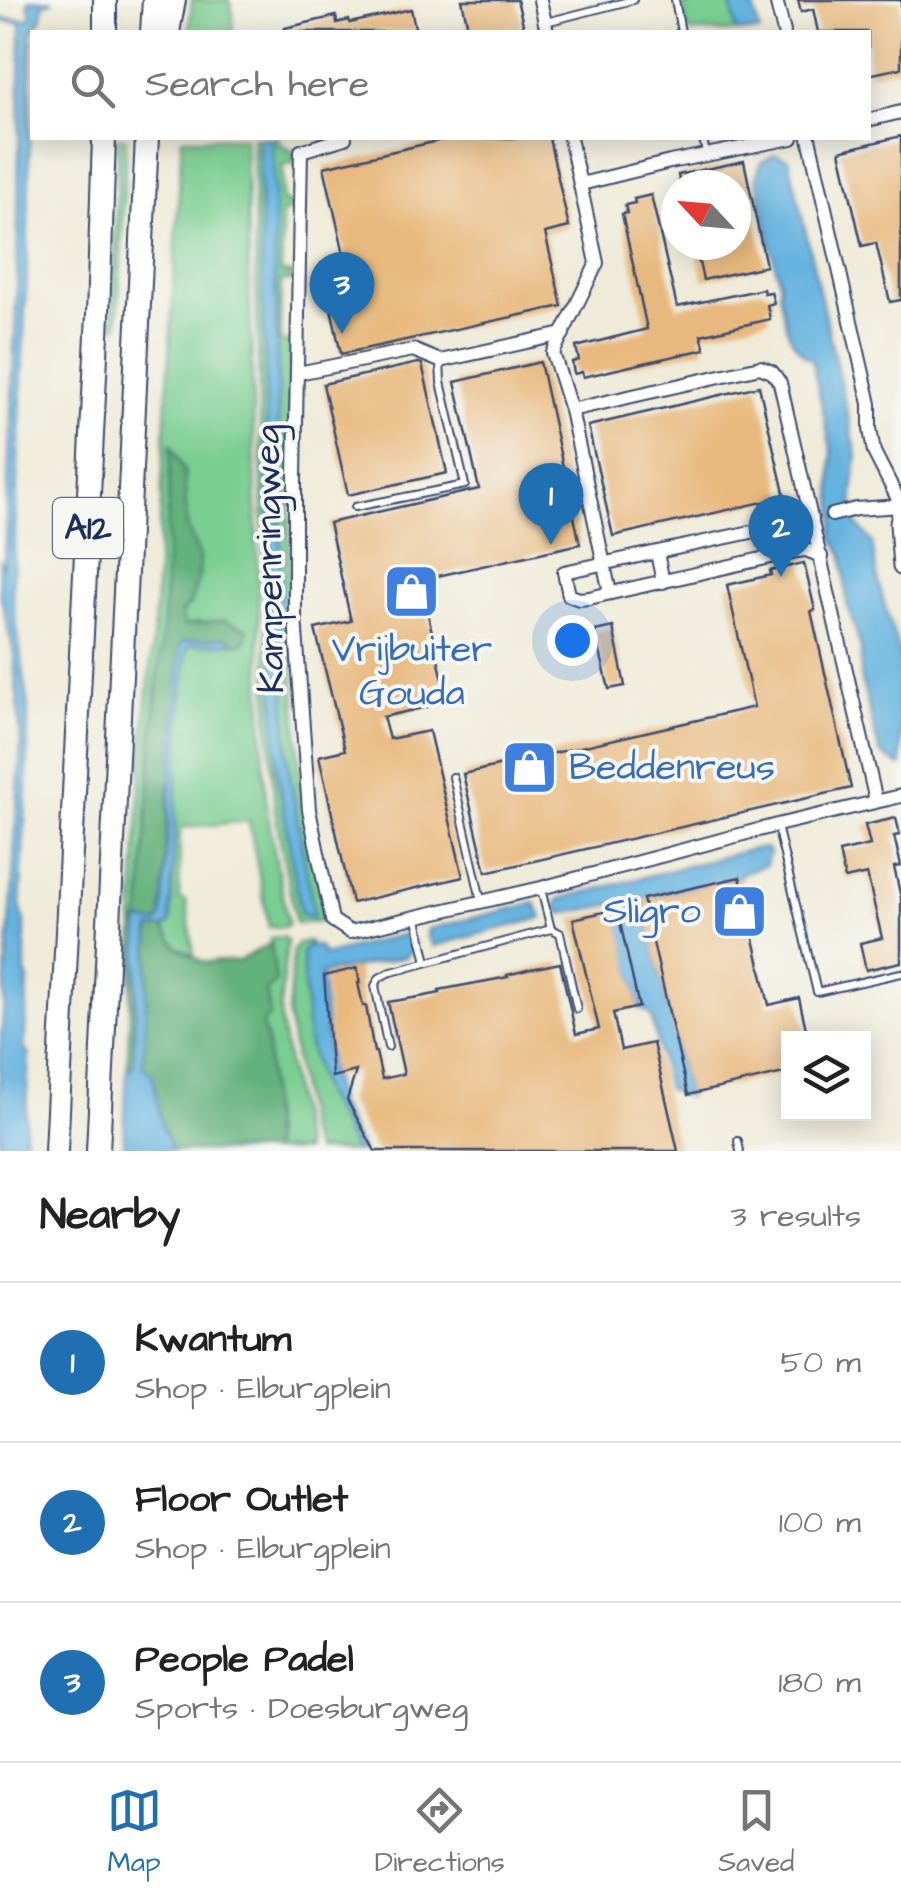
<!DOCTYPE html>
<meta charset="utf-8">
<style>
body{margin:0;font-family:"Architects Daughter",sans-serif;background:#f6f6f6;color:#222}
.controls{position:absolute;right:30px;bottom:30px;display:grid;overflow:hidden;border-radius:0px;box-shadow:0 5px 25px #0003}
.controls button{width:90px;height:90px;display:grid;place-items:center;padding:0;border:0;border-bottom:2px solid #e0e0e0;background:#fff;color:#222;font:50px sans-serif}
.compass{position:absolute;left:661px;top:170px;width:90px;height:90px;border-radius:50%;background:#fff;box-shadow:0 5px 25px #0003;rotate:296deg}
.you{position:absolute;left:572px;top:640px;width:35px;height:35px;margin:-25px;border:8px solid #fff;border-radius:50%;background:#1a73e8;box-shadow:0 0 0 15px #1a73e833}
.badge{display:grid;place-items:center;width:65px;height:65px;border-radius:50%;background:#1f6fb2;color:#fff;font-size:32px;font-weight:700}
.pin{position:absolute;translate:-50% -82px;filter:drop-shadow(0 2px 5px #0008)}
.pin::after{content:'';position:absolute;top:52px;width:35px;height:30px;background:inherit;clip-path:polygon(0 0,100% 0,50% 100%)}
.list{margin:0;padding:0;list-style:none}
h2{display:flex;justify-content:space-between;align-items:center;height:130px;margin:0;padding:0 40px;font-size:42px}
h2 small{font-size:32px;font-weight:400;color:#767676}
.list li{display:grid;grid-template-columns:65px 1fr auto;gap:30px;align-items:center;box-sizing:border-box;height:160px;padding:0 40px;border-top:2px solid #e0e0e0}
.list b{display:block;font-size:38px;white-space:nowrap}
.list p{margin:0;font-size:32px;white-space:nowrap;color:#767676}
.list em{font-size:32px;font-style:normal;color:#767676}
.icon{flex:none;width:55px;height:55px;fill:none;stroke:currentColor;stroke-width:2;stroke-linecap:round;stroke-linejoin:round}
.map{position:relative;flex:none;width:901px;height:1151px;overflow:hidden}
.search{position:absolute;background:#fff;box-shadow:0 5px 25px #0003;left:30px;right:30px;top:30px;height:110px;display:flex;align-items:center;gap:25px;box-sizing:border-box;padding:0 35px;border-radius:0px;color:#767676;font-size:38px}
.sheet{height:610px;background:#fff}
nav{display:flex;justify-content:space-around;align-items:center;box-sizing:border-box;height:140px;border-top:2px solid #e0e0e0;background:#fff;font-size:28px;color:#767676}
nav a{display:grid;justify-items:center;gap:5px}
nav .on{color:#1f6fb2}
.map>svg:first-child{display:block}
</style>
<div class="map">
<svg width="901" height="1151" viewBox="0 0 901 1151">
<rect width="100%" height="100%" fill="#f6f6f2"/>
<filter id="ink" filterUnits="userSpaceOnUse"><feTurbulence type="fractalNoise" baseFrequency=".01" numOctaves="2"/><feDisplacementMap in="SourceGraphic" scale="20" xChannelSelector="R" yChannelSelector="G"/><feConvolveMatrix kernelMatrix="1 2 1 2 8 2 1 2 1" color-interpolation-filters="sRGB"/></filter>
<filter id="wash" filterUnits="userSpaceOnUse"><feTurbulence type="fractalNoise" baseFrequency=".0048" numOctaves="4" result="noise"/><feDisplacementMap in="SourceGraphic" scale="40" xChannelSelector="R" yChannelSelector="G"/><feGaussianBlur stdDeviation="2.25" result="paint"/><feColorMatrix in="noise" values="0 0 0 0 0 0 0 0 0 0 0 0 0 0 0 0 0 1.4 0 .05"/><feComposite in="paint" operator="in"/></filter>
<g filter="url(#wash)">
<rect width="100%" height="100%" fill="#efebd8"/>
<g fill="#7ace91" stroke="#4a7e78" stroke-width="2.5">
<polygon points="192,0 229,0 233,15 233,32 189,32"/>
<polygon points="709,0 730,0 737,32 689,32 683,6"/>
<polygon points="118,138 126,138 118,326 112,326"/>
<path d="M 182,138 L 245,138 L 264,771 L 267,811 L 288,924 L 284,927 L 269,927 L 249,821 L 180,828 L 179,899 L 186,901 L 194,955 L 177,947 L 164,928 L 170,924 L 171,914 C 175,825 177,737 187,649 L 190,645 L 244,643 L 200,622 L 184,626 L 181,613 L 190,604 L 199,576 L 199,556 L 187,526 L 184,471 L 172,447 L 163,624 L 152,737 L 141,913 L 134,927 L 133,918 L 142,759 L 154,625 Z"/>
<polygon points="252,138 258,138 277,771 301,914 312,917 288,763 282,605 273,138 278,138 281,144 294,152 294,164 283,165 282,202 293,203 293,211 282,212 281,273 292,274 291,281 281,281 280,342 290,342 289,605 302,796 326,917 319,921 296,924 275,811 269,727"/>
<polygon points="270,938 283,937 287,941 280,1008 281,1025 304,1151 272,1151 267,1042 261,1024 270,1015 266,991 276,982"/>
<polygon points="309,941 310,945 306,946 302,954 308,1040 322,1091 355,1151 315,1151 307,1132 288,1016 293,950 299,943"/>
</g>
<g fill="#63b17b" stroke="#3f706c" stroke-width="2.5">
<polygon points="171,445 184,471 187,526 199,556 199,576 190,604 181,613 184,626 223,620 248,629 245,643 229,643 231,640 185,641 171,765 172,777 169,784 162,918 157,924 139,924 133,1065 127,1071 134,928 141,913 153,737 163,624"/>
<polygon points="151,928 164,928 177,947 203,962 238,961 271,943 276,982 266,991 270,1015 262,1024 267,1042 272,1151 172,1151 162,1127 157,1102 143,1065"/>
</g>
<g fill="#65b3df" stroke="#40719e" stroke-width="2.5">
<polygon points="30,0 53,0 44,4 42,18 32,33 27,266 12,594 28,703 27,785 20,906 25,923 25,973 28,979 24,1050 29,1054 24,1151 0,1151 0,1051 11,910 21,740 13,649 0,592 0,559 4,567 17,288 21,23 0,21 0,18 29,19 31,15 28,3"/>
<polygon points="730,0 752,0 760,32 737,32"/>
<polygon points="258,138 273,138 282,605 288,763 314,914 312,917 301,914 277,771"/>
<path d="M 775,154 L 789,159 L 857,456 L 853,493 L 855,522 L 872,542 L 878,582 L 901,659 L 901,766 L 880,753 L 861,678 L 861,648 L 847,603 L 843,556 L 833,537 L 835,515 L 832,491 L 832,453 L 812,360 C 785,343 785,320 779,291 L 780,286 L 756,177 L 761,162 Z"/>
<polygon points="227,637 231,640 229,643 190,645 187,649 181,701 170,924 163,928 151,928 150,932 143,1065 153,1076 162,1127 172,1151 123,1151 127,1071 133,1065 139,924 142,920 157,924 162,918 180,645 185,641"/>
<polygon points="766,848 769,852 766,865 741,873 740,877 643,899 688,1097 667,1089 651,1015 639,1007 615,904 562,914 557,908 559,899 753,849"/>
<polygon points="535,903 542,918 433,946 427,937 428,929"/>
<polygon points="405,934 413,942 413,948 405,957 321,974 330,1076 332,1077 338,1104 362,1151 355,1151 322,1091 308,1040 302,954 306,946 318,946 324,955"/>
</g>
<g id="blocks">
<g fill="#e8b97e">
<polygon points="462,0 517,0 523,24 517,32 469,32"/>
<polygon points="798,0 901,0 901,68 868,75 868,32 818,32 813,9 801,12"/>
<polygon points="411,9 416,32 285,32 285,28 336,16 337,23 349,20 350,23"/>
<polygon points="901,136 901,300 890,302 876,243 862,246 840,151"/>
<polygon points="451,138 549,138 569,227 545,233 562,306 341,354 325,281 349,276 324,167"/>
<polygon points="744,161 766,266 703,280 695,245 736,245 736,185 680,185 678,175"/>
<polygon points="651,195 677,307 763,289 764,293 771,292 774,303 767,305 770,319 701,335 705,349 583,377 582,372 574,374 572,362 579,360 576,347 647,329 622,214 627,213 625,205 635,203 634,199"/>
<polygon points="540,362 580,544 420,580 448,702 383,717 389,739 429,731 463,877 352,903 319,756 345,750 315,629 351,621 329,523 479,489 455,382"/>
<polygon points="418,363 422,364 447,473 348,495 323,384"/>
<polygon points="759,386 785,497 613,536 588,426"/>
<polygon points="804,563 815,610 811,611 851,788 486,872 463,774 754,707 727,585 771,575 770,571"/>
<polygon points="613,627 625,686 609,689 595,631"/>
<polygon points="896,818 900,835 894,836 901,866 894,867 901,898 901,962 866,970 860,943 882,938 867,874 845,879 839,852 870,845 865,825"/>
<polygon points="740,877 769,1005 799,998 808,1038 788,1038 788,1072 688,1095 643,899"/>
<polygon points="617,909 639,1007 613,1013 621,1050 653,1043 678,1151 375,1151 347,1100 356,1071 332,1077 324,976 357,968 360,983 358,983 363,1006 366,1006 374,1052 376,1052 382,1079 404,1074 388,1002 425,996 440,993 439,990 508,977 507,975 531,969 560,963 576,1034 599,1029 573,919"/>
</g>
</g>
</g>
<g filter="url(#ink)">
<use href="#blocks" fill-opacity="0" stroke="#3b4b70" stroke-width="2.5"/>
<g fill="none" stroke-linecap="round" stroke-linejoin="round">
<defs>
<g id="service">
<polyline points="675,0 681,32"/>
<polyline points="546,22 633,0"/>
<polyline points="703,138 706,154"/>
<polyline points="355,507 465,485 441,382 440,362"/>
<polyline points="453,777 481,900"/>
<polyline points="777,826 817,992 901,973"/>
<polyline points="541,889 551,929 560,933 577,1009"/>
<polyline points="416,915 427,962"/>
<polyline points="388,1047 375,986 379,978 388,973 551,929"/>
<polyline points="738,1141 740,1151"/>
</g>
<g id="minor">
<polyline points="540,0 547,32"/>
<polyline points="776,0 784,32"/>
<polyline points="868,120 901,112"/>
<polyline points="345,138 301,151 295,476 295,617 309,810 332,920 350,932 541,888 777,825 901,796"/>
<polyline points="570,138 597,263 553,353 571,410 760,367 772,372 780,383 876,801"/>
<polyline points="809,138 870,404 870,429 874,452 901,505"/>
<polyline points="581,184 670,162 792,138"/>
<polyline points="298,373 413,350 440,361 563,334"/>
<polyline points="571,410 610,593"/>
<polyline points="832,515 856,509 901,506"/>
<polyline points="812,519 564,572 569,595 579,599 589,598 797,551 806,550 821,556"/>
<polyline points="657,553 663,582"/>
</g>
<polyline id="tertiary" points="901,508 898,523 901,567"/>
<g id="motorway">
<polyline points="105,0 105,32"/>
<polyline points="152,32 154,0"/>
<polyline points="168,32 174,0"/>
<polyline points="56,1151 98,315 104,138"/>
<polyline points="98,1151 147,138"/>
</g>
</defs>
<use href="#service" stroke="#3b4b70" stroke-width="10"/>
<use href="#minor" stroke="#3b4b70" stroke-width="16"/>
<use href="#tertiary" stroke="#3b4b70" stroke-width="19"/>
<use href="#motorway" stroke="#3b4b70" stroke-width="26"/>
<use href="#service" stroke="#fff" stroke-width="6"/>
<use href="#minor" stroke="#fff" stroke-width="12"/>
<use href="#tertiary" stroke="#fff" stroke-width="15"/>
<use href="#motorway" stroke="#fff" stroke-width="22"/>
</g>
</g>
<defs>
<symbol id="shop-square" viewBox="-11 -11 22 22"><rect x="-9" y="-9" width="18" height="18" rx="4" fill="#3f7fe0" stroke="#f6f6f2"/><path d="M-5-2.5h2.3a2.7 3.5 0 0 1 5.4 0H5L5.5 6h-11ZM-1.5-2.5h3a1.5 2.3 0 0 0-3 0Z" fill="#fff"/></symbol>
</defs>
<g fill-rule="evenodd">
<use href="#shop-square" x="380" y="560" width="63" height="63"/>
<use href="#shop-square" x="498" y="736" width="63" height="63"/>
<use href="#shop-square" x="708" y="880" width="63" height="63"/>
</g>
<g text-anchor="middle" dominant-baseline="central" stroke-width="8" stroke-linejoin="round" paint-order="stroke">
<rect fill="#f6f6f2" stroke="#5d6b8a" stroke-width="2.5" x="53" y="498" width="70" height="60" rx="8"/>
<g font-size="35" font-weight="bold" fill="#1b2f5e">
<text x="88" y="528">A12</text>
</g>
<g font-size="38" fill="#1b2f5e" stroke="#f6f6f2">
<text transform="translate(270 559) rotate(-91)">Kampenringweg</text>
</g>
<g font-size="38" fill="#366cbe" stroke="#f6f6f2">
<text x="412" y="650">Vrijbuiter<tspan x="412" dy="44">Gouda</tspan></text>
<text x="569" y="768" text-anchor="start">Beddenreus</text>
<text x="701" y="912" text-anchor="end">Sligro</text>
</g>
</g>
</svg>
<div class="controls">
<button><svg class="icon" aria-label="layers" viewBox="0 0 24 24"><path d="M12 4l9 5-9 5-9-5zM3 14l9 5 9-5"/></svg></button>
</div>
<svg class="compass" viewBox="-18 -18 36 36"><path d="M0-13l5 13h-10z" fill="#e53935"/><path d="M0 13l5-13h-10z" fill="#767676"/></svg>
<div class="you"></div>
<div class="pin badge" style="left:551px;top:545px">1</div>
<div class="pin badge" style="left:781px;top:577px">2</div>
<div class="pin badge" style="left:342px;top:334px">3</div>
<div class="search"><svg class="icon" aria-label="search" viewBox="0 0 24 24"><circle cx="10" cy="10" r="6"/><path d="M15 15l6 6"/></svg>Search here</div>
</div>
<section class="sheet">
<h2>Nearby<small>3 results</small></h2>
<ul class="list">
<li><span class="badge">1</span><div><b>Kwantum</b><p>Shop · Elburgplein</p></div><em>50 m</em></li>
<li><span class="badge">2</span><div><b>Floor Outlet</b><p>Shop · Elburgplein</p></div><em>100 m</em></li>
<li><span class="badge">3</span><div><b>People Padel</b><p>Sports · Doesburgweg</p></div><em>180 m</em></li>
</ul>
</section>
<nav>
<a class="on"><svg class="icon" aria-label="map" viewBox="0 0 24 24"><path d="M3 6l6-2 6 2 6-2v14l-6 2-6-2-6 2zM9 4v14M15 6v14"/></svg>Map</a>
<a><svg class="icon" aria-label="directions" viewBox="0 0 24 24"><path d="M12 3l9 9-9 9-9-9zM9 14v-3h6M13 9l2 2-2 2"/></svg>Directions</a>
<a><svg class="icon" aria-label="saved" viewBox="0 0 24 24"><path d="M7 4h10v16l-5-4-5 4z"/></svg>Saved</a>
</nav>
